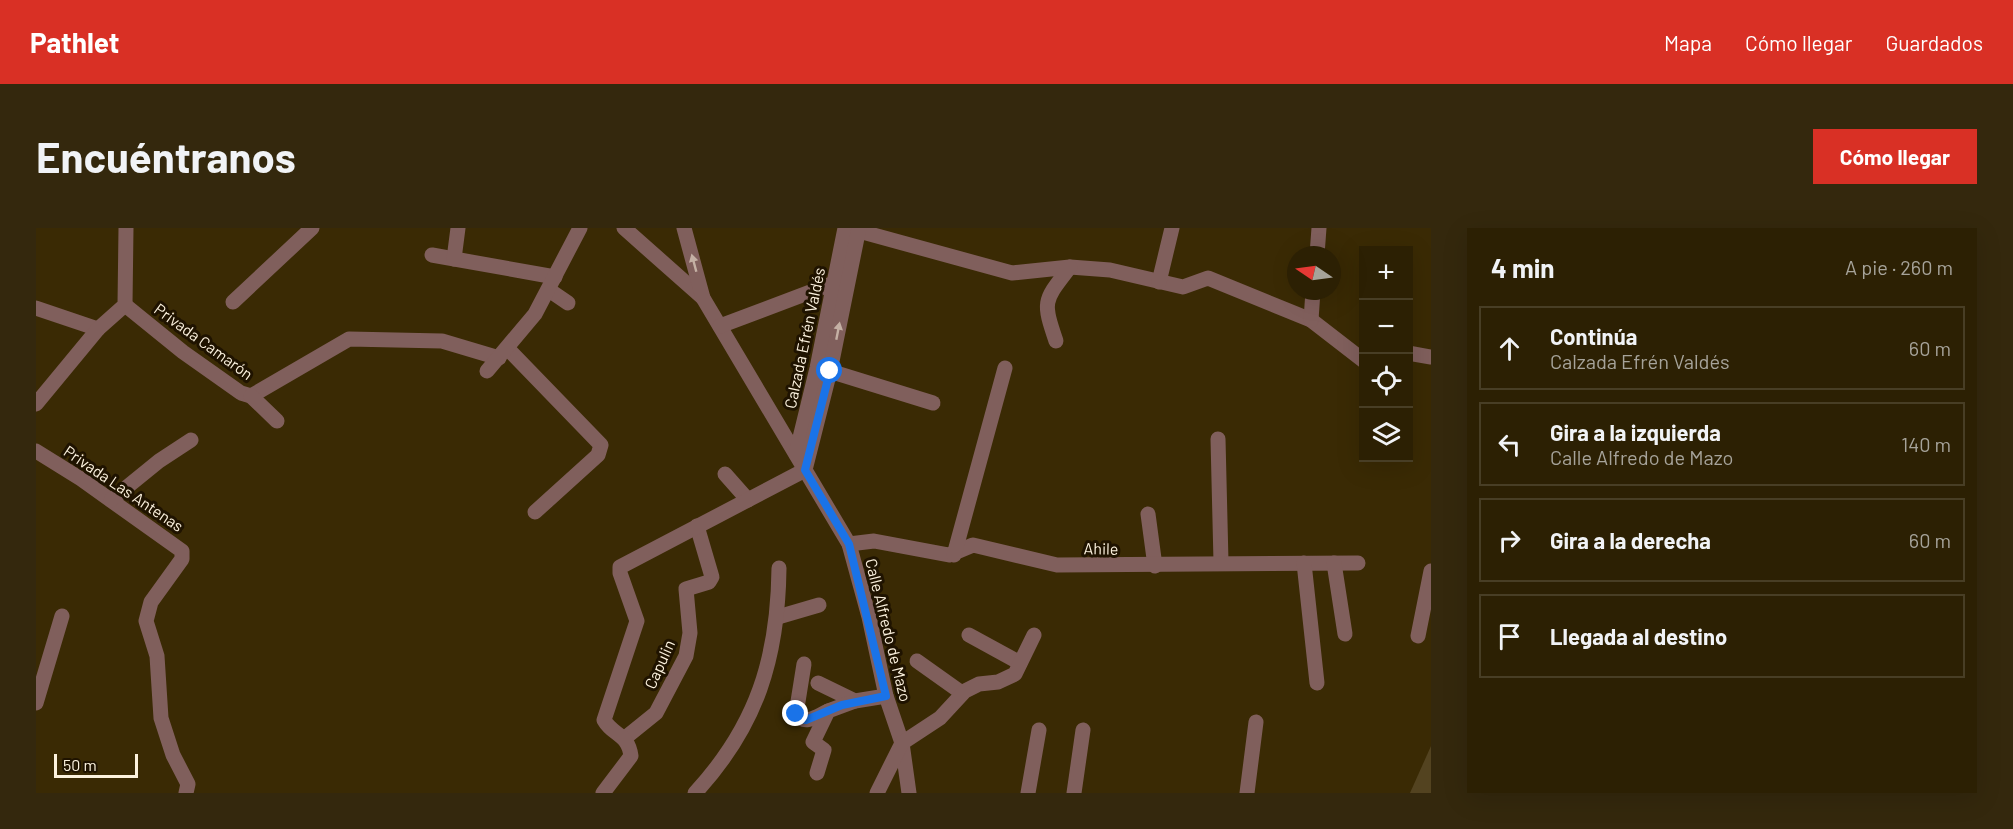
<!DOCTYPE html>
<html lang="es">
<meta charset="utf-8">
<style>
body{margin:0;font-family:Barlow,sans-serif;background:#34280d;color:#f1f3f6}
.controls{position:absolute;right:18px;top:18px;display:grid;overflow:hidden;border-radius:0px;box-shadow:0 6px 24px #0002}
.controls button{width:54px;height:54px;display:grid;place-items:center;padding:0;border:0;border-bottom:2px solid #483e25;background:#2c2003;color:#f1f3f6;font:30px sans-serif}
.compass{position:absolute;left:1251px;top:18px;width:54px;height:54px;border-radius:50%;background:#2c2003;box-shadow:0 6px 24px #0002;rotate:283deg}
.scale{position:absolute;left:18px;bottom:15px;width:84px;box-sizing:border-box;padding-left:6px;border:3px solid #fcf2de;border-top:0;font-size:16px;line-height:21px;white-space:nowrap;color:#fcf2de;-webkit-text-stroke:4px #1f1300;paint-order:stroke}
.stop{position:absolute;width:18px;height:18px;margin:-14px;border:4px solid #1a73e8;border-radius:50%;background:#fff}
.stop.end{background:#1a73e8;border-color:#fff;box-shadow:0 2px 6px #0008}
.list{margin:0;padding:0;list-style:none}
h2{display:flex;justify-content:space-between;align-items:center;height:78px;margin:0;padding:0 24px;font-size:26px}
h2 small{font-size:20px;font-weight:400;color:#a6a39a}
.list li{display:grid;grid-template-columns:39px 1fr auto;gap:18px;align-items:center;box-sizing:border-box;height:84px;margin:0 12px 12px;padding:0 12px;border:2px solid #483e25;border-radius:0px}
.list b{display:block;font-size:22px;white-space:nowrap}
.list p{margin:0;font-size:20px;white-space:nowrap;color:#a6a39a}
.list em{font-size:20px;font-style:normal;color:#a6a39a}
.icon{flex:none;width:33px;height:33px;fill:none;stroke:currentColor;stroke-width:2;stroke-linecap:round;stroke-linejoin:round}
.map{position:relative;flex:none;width:1395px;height:565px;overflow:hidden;border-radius:0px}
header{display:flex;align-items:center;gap:36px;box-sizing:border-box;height:84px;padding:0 30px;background:#d93025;color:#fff}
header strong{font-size:28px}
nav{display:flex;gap:33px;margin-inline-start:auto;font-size:21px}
.intro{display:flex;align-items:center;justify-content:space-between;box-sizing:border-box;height:144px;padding:0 36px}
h1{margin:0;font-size:42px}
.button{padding:15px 27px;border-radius:0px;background:#d93025;color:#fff;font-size:21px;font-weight:700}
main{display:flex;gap:36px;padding:0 36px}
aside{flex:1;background:#2c2003;border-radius:0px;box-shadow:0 6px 24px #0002}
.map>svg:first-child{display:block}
</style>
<header>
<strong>Pathlet</strong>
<nav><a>Mapa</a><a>Cómo llegar</a><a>Guardados</a></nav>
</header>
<div class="intro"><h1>Encuéntranos</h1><a class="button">Cómo llegar</a></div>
<main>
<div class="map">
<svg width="1395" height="565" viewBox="0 0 1395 565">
<rect width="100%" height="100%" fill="#3a2a04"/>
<polygon fill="#534320" points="1395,518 1395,565 1374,565"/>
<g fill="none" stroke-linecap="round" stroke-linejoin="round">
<g stroke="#805f5c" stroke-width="15">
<polyline points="588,0 667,70"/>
<polyline points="648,0 667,70 813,316 833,389 850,468 866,515 873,565"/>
<polyline points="812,0 976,45 1034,39 1074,42 1147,59 1172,50 1275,92 1328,133"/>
<polyline points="396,27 519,49"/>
<polyline points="1281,27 1283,0"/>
<polyline points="418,31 422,0"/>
<polyline points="1123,54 1136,0"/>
<polyline points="513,62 532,75"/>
<polyline points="197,74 276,0"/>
<polyline points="89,77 147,124 205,165 215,168 313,111 406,113 463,130"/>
<polyline points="0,80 62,101"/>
<polyline points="1275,92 1277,63"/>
<polyline points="684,98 798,55"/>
<path d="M 1020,113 C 1006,72 1008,73 1034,39"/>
<polyline points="472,121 565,217 562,227 499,284"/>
<polyline points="1372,125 1395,129"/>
<polyline points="787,141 897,175"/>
<polyline points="451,143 499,86 544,0"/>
<polyline points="215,168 241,193"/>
<polyline points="0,176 62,101 89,77 90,0"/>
<polyline points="1182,211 1185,334"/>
<polyline points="0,223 45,251 146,323 146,331 115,374 110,393 121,428 125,490 137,527 152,556 150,565"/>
<polyline points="760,226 781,140 809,0"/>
<polyline points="769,242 794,143 823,0"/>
<polyline points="689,246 712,272"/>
<polyline points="75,272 123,233 155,212"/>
<polyline points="1112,286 1119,338"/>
<polyline points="813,316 838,313 913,327 937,317 1021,337 1322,335"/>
<polyline points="918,327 969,140"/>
<polyline points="1268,335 1281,455"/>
<polyline points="1298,335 1309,406"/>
<polyline points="742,389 783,377"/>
<polyline points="933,407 984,435"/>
<polyline points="1382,408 1395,343"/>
<polyline points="881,433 926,465"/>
<path d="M 768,436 L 760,486 C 769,498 781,488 792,483"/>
<polyline points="782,455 819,473 850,468"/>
<polyline points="0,475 26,388"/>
<polyline points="589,510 620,485 650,428 654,405 650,361 673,354 676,349 661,298"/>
<polyline points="781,545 788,522 777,514 792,483 819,473"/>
<path d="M 567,565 L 595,528 C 592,505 577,508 568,492 L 601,393 L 584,345 L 584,339 L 769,242"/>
<path d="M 659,565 C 721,498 742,430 743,340"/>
<polyline points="841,565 866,515 904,490 929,463 943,456 962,454 979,446 998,407"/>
<polyline points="992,565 1003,502"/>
<polyline points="1038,565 1047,502"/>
<polyline points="1211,565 1220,494"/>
</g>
</g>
<defs><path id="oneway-solid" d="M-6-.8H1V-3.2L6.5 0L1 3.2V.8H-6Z" transform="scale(1.5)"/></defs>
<g fill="#c4b0a4">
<use href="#oneway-solid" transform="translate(658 35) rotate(-105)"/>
<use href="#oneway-solid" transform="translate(802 103) rotate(-79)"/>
</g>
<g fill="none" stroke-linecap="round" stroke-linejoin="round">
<polyline stroke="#1a73e8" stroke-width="8" points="760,486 764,491 770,492 806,477 850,468 813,316 769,242 794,143"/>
</g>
<g text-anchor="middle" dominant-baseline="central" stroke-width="6" stroke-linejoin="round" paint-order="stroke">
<g font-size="16" fill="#fcf2de" stroke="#1f1300">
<text transform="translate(768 110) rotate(-78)">Calzada Efrén Valdés</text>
<text transform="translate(168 113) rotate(36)">Privada Camarón</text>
<text transform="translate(88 260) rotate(34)">Privada Las Antenas</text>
<text transform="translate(1065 320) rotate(1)">Ahile</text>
<text transform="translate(853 402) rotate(76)">Calle Alfredo de Mazo</text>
<text transform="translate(623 436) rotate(-66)">Capulin</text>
</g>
</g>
</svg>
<div class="controls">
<button>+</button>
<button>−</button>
<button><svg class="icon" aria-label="locate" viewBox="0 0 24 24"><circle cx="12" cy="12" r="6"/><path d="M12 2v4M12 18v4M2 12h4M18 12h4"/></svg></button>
<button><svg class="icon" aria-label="layers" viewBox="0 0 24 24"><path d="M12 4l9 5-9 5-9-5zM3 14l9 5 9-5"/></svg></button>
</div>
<svg class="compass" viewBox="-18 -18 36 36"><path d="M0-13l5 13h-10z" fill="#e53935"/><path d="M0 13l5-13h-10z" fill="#a6a39a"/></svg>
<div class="scale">50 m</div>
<div class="stop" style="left:794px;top:143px"></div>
<div class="stop end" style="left:760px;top:486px"></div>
</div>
<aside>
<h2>4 min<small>A pie · 260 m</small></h2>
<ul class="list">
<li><svg class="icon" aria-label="ahead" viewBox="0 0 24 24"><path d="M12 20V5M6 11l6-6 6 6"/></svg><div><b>Continúa</b><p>Calzada Efrén Valdés</p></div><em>60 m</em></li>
<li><svg class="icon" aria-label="left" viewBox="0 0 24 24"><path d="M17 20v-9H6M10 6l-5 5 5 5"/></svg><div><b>Gira a la izquierda</b><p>Calle Alfredo de Mazo</p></div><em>140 m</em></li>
<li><svg class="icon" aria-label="right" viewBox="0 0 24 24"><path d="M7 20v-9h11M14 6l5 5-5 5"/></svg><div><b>Gira a la derecha</b></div><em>60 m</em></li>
<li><svg class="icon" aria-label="arrive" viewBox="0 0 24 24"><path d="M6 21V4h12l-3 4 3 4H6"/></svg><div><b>Llegada al destino</b></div></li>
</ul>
</aside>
</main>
